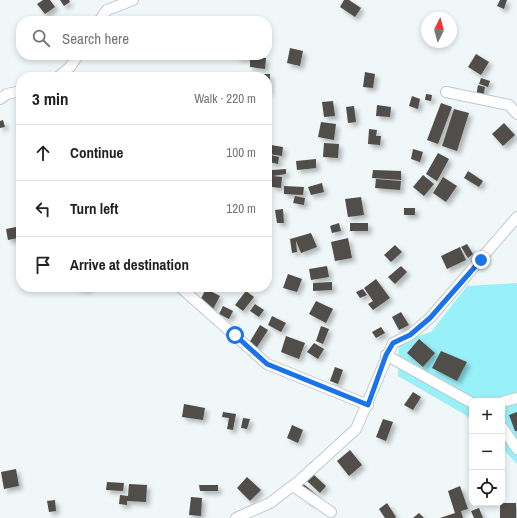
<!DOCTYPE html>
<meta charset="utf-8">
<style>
body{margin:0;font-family:"Archivo Narrow",sans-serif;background:#f6f6f6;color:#202124}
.controls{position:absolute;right:12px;bottom:12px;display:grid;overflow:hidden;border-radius:8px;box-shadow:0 2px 6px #0003}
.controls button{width:36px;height:36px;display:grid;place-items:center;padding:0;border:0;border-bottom:1px solid #e0e0e0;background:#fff;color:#202124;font:20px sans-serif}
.compass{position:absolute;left:421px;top:12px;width:36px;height:36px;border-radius:50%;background:#fff;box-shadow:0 2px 6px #0003;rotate:6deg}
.stop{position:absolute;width:12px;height:12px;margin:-9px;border:3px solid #1a73e8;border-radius:50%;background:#fff}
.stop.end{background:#1a73e8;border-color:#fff;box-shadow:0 1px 4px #0008}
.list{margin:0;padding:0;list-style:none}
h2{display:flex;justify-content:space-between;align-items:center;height:52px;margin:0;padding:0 16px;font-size:17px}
h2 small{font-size:13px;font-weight:400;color:#757577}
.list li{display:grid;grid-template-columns:26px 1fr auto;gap:12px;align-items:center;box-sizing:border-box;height:56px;padding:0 16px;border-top:1px solid #e0e0e0}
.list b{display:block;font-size:15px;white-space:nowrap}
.list em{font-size:13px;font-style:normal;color:#757577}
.icon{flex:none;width:22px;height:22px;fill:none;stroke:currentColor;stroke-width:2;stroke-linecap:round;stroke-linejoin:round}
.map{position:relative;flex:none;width:517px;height:518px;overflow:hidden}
.search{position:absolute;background:#fff;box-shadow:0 2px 6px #0003;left:16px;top:16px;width:256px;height:44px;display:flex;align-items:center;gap:10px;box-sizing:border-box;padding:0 14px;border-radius:16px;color:#757577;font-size:15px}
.panel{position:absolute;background:#fff;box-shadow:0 2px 6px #0003;left:16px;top:72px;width:256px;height:220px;border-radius:16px}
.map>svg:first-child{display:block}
</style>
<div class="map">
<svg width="517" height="518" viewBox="0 0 517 518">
<defs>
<filter id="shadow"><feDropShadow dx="3.5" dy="3.5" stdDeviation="2" flood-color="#0004"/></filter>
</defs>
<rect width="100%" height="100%" fill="#eff7f8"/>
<polygon fill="#98f0f9" points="517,283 517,464 502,448 502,401 472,401 472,421 464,414 398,376 399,342 431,332 467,286"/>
<g fill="#514d49" filter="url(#shadow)">
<polygon points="43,0 50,0 55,7 45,14 37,4"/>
<polygon points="60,0 69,0 70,2 64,6"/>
<polygon points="344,0 349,0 361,8 355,17 340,7"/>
<polygon points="500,0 507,0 504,9 497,6"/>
<polygon points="290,48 303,51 300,66 287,63"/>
<polygon points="476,54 489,62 481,75 468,67"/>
<rect x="236" y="55" width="12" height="3"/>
<polygon points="250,57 266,58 265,69 250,67"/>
<polygon points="365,72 375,74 373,88 363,87"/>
<polygon points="261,74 270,74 269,93 267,92 267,77 261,77"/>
<polygon points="481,78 490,81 488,87 479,84"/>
<polygon points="478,85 485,87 483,98 476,97"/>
<polygon points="426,94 432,95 431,101 425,100"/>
<polygon points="412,96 420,99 418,109 409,106"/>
<polygon points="333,101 335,116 324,117 322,102"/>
<polygon points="441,103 452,107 438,144 427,140"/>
<polygon points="377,105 391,107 390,117 376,116"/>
<polygon points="354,106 356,122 348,123 346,107"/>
<polygon points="454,109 469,113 457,151 442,146"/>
<polygon points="3,120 5,127 0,128 0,121"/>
<polygon points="321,122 336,124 334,140 318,137"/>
<polygon points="504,123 515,135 503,146 492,134"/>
<polygon points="369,129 377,130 376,136 381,136 380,145 368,144"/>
<polygon points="324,143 339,144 338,158 323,157"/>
<polygon points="271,145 283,147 282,156 269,154"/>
<polygon points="413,149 423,152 420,162 411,159"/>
<polygon points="438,153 449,159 437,181 426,174"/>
<polygon points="271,155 279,157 278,164 269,162"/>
<polygon points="316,159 316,168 297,170 296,161"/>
<polygon points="286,169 286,174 273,176 282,177 281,188 272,187 272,170"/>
<polygon points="373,170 401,171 401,180 372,178"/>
<polygon points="468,171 483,181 479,187 464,178"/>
<polygon points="423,175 434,184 424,196 413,187"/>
<polygon points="443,177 457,186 446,202 433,193"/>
<polygon points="376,179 401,181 400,190 375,188"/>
<polygon points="322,183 324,192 311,195 308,187"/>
<polygon points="284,186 304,187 303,195 284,194"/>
<polygon points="295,196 305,198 304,205 293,203"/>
<polygon points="361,197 364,215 348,217 345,199"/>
<rect x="404" y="208" width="11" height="7"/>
<polygon points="283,209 284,223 277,223 275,210"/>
<polygon points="339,223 341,231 332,233 330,226"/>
<rect x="350" y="223" width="18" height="8"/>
<polygon points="16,227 18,238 8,240 6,229"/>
<polygon points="311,233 317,247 301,253 296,241 297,252 292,253 290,239"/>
<polygon points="348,238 352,258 335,261 331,242"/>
<polygon points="467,244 473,254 468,258 461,247"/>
<polygon points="395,245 402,252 391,262 384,255"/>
<polygon points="460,247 466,260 447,269 441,256"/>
<polygon points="327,266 329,277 311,280 309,269"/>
<polygon points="401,266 407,272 395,284 388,277"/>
<polygon points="288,274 302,279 297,292 283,288"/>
<polygon points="376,279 390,298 373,310 368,304 373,301 364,288"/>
<polygon points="332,282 332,290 313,291 313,283"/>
<polygon points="70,287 88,287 88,290"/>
<polygon points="206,289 220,296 211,313 197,306"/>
<polygon points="363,289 367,295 360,298 356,292"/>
<polygon points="246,291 254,297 243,311 235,305"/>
<polygon points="316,301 333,309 326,323 309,314"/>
<polygon points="255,304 264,310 259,317 250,311"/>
<polygon points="223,306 233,311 229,319 219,314"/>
<polygon points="401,312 409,325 399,330 392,317"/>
<polygon points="272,316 286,323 281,332 268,325"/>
<polygon points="260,325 268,330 254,352 246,348"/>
<polygon points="321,326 329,329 323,344 316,341"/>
<polygon points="381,327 385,333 376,338 372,332"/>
<polygon points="286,336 305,343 299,359 281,352"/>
<polygon points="419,339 435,353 423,367 407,353"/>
<polygon points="314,343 324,349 318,359 307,352"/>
<polygon points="441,351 467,362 457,381 432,368"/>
<polygon points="335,367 343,370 338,384 330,381"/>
<polygon points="413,392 421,397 413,410 404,405"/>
<polygon points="184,404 205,408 203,420 182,417"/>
<polygon points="223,412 236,414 233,430 227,429 229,418 222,417"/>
<polygon points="517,412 517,431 515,431 509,415"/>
<polygon points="243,418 250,419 247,429 241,428"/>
<polygon points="383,419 393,422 386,441 376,437"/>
<polygon points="292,425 303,430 298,443 287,438"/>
<polygon points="350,450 362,465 349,476 337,461"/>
<polygon points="16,469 19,486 4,489 1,472"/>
<polygon points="313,474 326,486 320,493 307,481"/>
<polygon points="247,477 261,490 250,501 237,488"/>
<polygon points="107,482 124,483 123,491 106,490"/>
<polygon points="301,482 318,496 311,504 295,489"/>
<polygon points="129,484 147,485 146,502 127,501 127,505 119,504 120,495 128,496"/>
<polygon points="199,485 218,485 218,491 200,491"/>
<polygon points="460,486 468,509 461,511 463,518 440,518 455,513 448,491"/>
<polygon points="191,497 202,498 201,516 189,515"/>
<polygon points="55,500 56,511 49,512 47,501"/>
<polygon points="387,503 396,517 395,518 385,518 379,509"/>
<rect x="500" y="503" width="16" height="15"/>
<polygon points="479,508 483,518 474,518 471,511"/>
<polygon points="419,513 424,518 413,518"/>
</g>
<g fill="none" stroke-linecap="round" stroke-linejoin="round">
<defs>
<g id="minor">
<polyline points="99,21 107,10 133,0"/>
<polyline points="58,77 70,67 78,55"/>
<polyline points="446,92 509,105 517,114"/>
<polyline points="0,99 7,94 21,91"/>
<polyline points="180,287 267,364 368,405"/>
<polyline points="386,355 472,403"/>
<polyline points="502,402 517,398"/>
<polyline points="502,427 517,449"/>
<polyline points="293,486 331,512"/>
<polyline points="236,518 270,503 300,480 356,429 393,343 410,335 430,318 517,217"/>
</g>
</defs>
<use href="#minor" stroke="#c1c9ca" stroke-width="12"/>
<use href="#minor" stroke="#fff" stroke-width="10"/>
</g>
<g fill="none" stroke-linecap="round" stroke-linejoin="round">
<polyline stroke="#1a73e8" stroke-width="5" points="235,335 267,364 368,405 386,355 393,343 410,335 430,318 481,260"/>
</g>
</svg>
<div class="controls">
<button>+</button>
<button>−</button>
<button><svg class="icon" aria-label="locate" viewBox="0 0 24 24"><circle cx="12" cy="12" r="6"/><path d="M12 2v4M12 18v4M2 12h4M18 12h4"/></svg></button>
</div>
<svg class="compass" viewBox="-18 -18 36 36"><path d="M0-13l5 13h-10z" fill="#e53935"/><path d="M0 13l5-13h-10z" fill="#757577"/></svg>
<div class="stop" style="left:235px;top:335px"></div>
<div class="stop end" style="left:481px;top:260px"></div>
<div class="search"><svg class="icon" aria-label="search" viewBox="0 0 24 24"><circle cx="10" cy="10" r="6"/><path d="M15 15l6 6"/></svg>Search here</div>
<section class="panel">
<h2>3 min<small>Walk · 220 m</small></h2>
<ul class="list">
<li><svg class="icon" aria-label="ahead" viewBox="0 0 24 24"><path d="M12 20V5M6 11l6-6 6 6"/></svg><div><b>Continue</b></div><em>100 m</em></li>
<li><svg class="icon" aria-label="left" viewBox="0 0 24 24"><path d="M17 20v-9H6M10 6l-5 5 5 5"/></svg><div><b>Turn left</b></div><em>120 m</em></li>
<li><svg class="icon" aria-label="arrive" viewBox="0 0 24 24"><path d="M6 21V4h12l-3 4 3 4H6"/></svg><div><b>Arrive at destination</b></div></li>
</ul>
</section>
</div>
